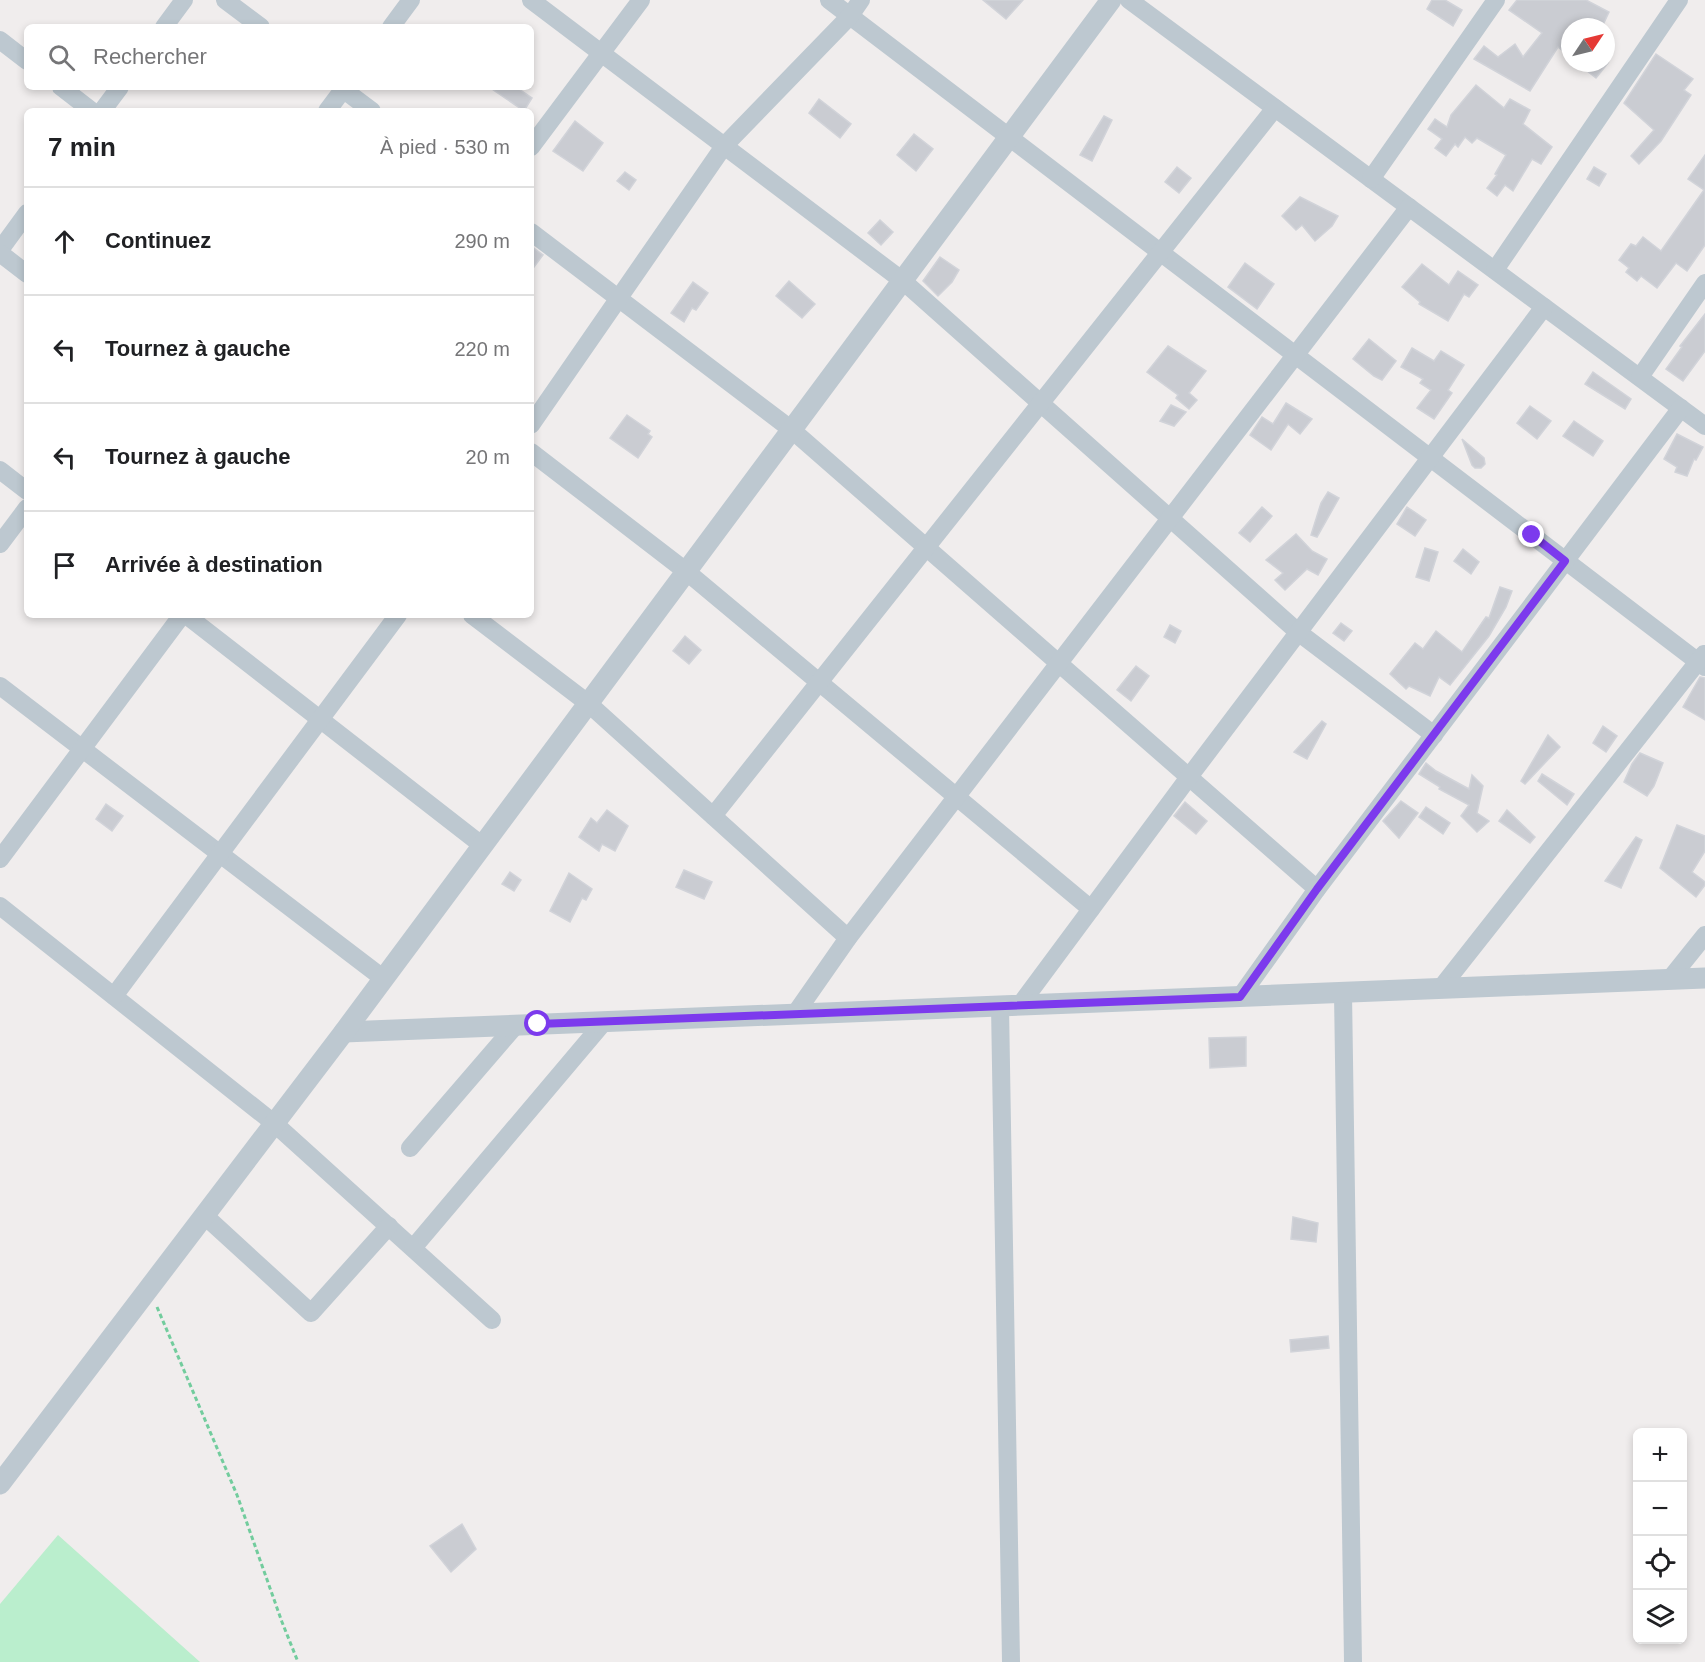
<!DOCTYPE html>
<html lang="fr">
<meta charset="utf-8">
<style>
body{margin:0;font-family:Arial,sans-serif;background:#f2f2f2;color:#202124}
.controls{position:absolute;right:18px;bottom:18px;display:grid;overflow:hidden;border-radius:9px;box-shadow:0 3px 9px #0003}
.controls button{width:54px;height:54px;display:grid;place-items:center;padding:0;border:0;border-bottom:2px solid #e0e0e0;background:#fff;color:#202124;font:30px sans-serif}
.compass{position:absolute;left:1561px;top:18px;width:54px;height:54px;border-radius:50%;background:#fff;box-shadow:0 3px 9px #0003;rotate:55deg}
.stop{position:absolute;width:18px;height:18px;margin:-14px;border:4px solid #7c3aed;border-radius:50%;background:#fff}
.stop.end{background:#7c3aed;border-color:#fff;box-shadow:0 2px 6px #0008}
.list{margin:0;padding:0;list-style:none}
h2{display:flex;justify-content:space-between;align-items:center;height:78px;margin:0;padding:0 24px;font-size:26px}
h2 small{font-size:20px;font-weight:400;color:#757577}
.list li{display:grid;grid-template-columns:39px 1fr auto;gap:18px;align-items:center;box-sizing:border-box;height:108px;padding:0 24px;border-top:2px solid #e0e0e0}
.list b{display:block;font-size:22px;white-space:nowrap}
.list em{font-size:20px;font-style:normal;color:#757577}
.icon{flex:none;width:33px;height:33px;fill:none;stroke:currentColor;stroke-width:2;stroke-linecap:round;stroke-linejoin:round}
.map{position:relative;flex:none;width:1705px;height:1662px;overflow:hidden}
.search{position:absolute;background:#fff;box-shadow:0 3px 9px #0003;left:24px;top:24px;width:510px;height:66px;display:flex;align-items:center;gap:15px;box-sizing:border-box;padding:0 21px;border-radius:9px;color:#757577;font-size:22px}
.panel{position:absolute;background:#fff;box-shadow:0 3px 9px #0003;left:24px;top:108px;width:510px;height:510px;border-radius:9px}
.map>svg:first-child{display:block}
</style>
<div class="map">
<svg width="1705" height="1662" viewBox="0 0 1705 1662">
<rect width="100%" height="100%" fill="#f0eded"/>
<polygon fill="#baeecd" points="58,1535 200,1662 0,1662 0,1604"/>
<g fill="#caccd2" stroke="#d1d3d9" stroke-width="1.5">
<polygon points="983,0 1023,0 1006,19"/>
<polygon points="1432,0 1445,0 1462,10 1453,26 1427,9"/>
<polygon points="1517,0 1586,0 1609,12 1602,27 1570,27 1570,57 1558,47 1530,91 1474,59 1484,46 1498,57 1515,44 1523,57 1542,33 1509,10"/>
<polygon points="1656,54 1693,79 1684,90 1691,95 1661,141 1639,164 1631,156 1654,130 1624,103"/>
<polygon points="1577,63 1608,63 1596,78"/>
<polygon points="1476,85 1504,108 1510,99 1530,110 1523,124 1552,147 1541,164 1532,159 1513,191 1505,185 1497,196 1487,188 1497,175 1495,174 1506,155 1477,138 1472,143 1465,137 1458,147 1455,144 1446,156 1435,148 1442,139 1428,129 1435,119 1447,127 1451,115"/>
<polygon points="489,87 516,87 532,98 524,111"/>
<polygon points="819,99 851,124 840,138 809,113"/>
<polygon points="1104,116 1112,120 1092,161 1080,155"/>
<polygon points="575,121 603,143 583,171 553,151"/>
<polygon points="914,134 933,149 916,171 897,155"/>
<polygon points="1705,155 1705,245 1687,271 1676,263 1657,288 1641,276 1637,281 1626,272 1629,268 1619,260 1631,244 1636,246 1643,237 1661,251 1704,190 1688,179"/>
<polygon points="1177,167 1191,178 1179,193 1165,182"/>
<polygon points="1594,167 1606,174 1599,186 1587,179"/>
<polygon points="625,172 636,180 629,190 617,181"/>
<polygon points="1300,197 1338,216 1332,226 1315,241 1302,225 1296,230 1282,216"/>
<polygon points="880,220 893,232 881,245 868,233"/>
<polygon points="531,246 543,255 531,271"/>
<polygon points="940,257 959,270 952,282 938,296 923,281"/>
<polygon points="1245,263 1274,284 1257,309 1228,287"/>
<polygon points="1422,264 1449,285 1458,271 1478,285 1469,297 1464,294 1448,321 1419,304 1420,302 1402,287"/>
<polygon points="789,281 815,304 802,318 776,296"/>
<polygon points="693,282 708,293 696,310 692,308 684,322 671,313"/>
<polygon points="1705,314 1705,351 1683,381 1666,369 1682,347 1680,346"/>
<polygon points="1369,339 1396,361 1382,380 1374,376 1353,359"/>
<polygon points="1168,346 1206,371 1189,393 1197,400 1189,409 1176,398 1178,395 1147,372"/>
<polygon points="1412,348 1434,361 1441,351 1464,365 1448,390 1452,393 1434,419 1417,408 1431,390 1420,383 1423,379 1401,367"/>
<polygon points="1593,372 1631,399 1625,409 1585,384"/>
<polygon points="1286,403 1312,419 1300,434 1288,424 1271,450 1250,435 1262,417 1273,424"/>
<polygon points="1171,405 1186,412 1174,426 1160,421"/>
<polygon points="1530,406 1551,421 1537,439 1517,423"/>
<polygon points="627,415 650,431 648,434 652,437 638,458 610,438"/>
<polygon points="1574,421 1603,441 1593,456 1563,436"/>
<polygon points="1677,434 1703,447 1696,460 1694,459 1687,476 1675,472 1677,467 1664,459"/>
<polygon points="1462,439 1484,458 1485,464 1481,468 1475,468 1472,465"/>
<polygon points="1328,492 1339,498 1317,537 1311,535 1321,503"/>
<polygon points="1262,507 1272,516 1250,542 1239,533"/>
<polygon points="1407,507 1426,520 1415,536 1397,524"/>
<polygon points="1296,534 1312,551 1327,559 1318,575 1307,569 1285,590 1275,580 1283,573 1266,560"/>
<polygon points="1425,548 1438,552 1429,581 1416,577"/>
<polygon points="1463,549 1479,562 1471,574 1454,561"/>
<polygon points="1500,587 1512,591 1506,607 1489,636 1450,685 1439,677 1430,696 1409,686 1406,689 1390,674 1415,643 1423,649 1436,631 1462,652 1486,617 1489,618"/>
<polygon points="1341,623 1352,631 1344,641 1333,633"/>
<polygon points="1170,625 1181,631 1175,643 1164,637"/>
<polygon points="685,636 701,650 689,664 673,651"/>
<polygon points="1136,666 1149,676 1131,701 1117,690"/>
<polygon points="1700,677 1705,678 1705,720 1683,707"/>
<polygon points="1322,721 1326,724 1307,759 1294,752"/>
<polygon points="1603,726 1617,736 1606,752 1593,743"/>
<polygon points="1548,735 1560,747 1525,784 1521,781"/>
<polygon points="1640,753 1663,763 1654,786 1647,796 1624,782 1632,764"/>
<polygon points="1426,763 1436,771 1469,789 1472,775 1483,786 1477,813 1489,821 1477,832 1461,816 1469,805 1439,789 1440,787 1419,774"/>
<polygon points="1542,774 1574,794 1567,805 1538,781"/>
<polygon points="1401,801 1418,813 1399,838 1383,821"/>
<polygon points="1185,802 1207,821 1196,834 1174,816"/>
<polygon points="106,804 123,816 112,831 96,819"/>
<polygon points="1426,807 1450,823 1443,834 1419,817"/>
<polygon points="607,810 628,826 615,851 602,844 599,851 579,837 591,818 597,823"/>
<polygon points="1507,810 1535,837 1530,843 1499,821"/>
<polygon points="1677,825 1705,836 1705,851 1692,872 1705,882 1705,885 1696,897 1660,868"/>
<polygon points="1636,837 1642,840 1621,888 1605,881"/>
<polygon points="684,870 712,882 704,899 676,887"/>
<polygon points="510,872 521,880 514,891 502,884"/>
<polygon points="569,873 592,889 586,900 582,898 570,922 550,911"/>
<polygon points="1246,1037 1246,1066 1210,1068 1209,1038"/>
<polygon points="1293,1217 1318,1223 1316,1242 1291,1239"/>
<polygon points="1328,1336 1329,1348 1291,1352 1290,1340"/>
<polygon points="462,1524 476,1549 451,1572 430,1546"/>
</g>
<g fill="none" stroke-linecap="round" stroke-linejoin="round">
<polyline stroke="#72cc9d" stroke-width="3" stroke-dasharray="4.5 3" stroke-linecap="butt" points="157,1307 237,1495 282,1622 298,1662"/>
<g stroke="#bdc8d0" stroke-width="18">
<polyline points="225,0 261,27"/>
<polyline points="531,0 903,281 1298,632 1434,735"/>
<polyline points="829,0 1705,667"/>
<polyline points="1129,0 1705,426"/>
<polyline points="164,27 184,0"/>
<polyline points="391,27 411,0"/>
<polyline points="0,40 27,61"/>
<polyline points="61,87 92,111"/>
<polyline points="340,87 372,111"/>
<polyline points="102,111 120,87"/>
<polyline points="327,111 345,87"/>
<polyline points="531,147 641,0"/>
<polyline points="1371,179 1496,0"/>
<polyline points="531,232 792,430 1317,889"/>
<polyline points="0,250 27,213"/>
<polyline points="0,253 27,274"/>
<polyline points="1495,270 1679,0"/>
<polyline points="1640,377 1705,283"/>
<polyline points="531,425 724,146 850,16 861,0"/>
<polyline points="531,452 687,572 1091,909"/>
<polyline points="0,470 27,491"/>
<polyline points="0,544 27,508"/>
<polyline points="186,615 483,846"/>
<polyline points="472,615 589,704 848,938"/>
<polyline points="0,686 384,979"/>
<polyline points="713,816 1275,108"/>
<polyline points="0,859 182,615"/>
<polyline points="0,906 275,1124 492,1320"/>
<polyline points="1669,980 1705,935"/>
<polyline points="1440,989 1704,654"/>
<polyline points="1343,993 1353,1662"/>
<polyline points="114,996 398,615"/>
<polyline points="1240,997 1317,889 1681,408"/>
<polyline points="1020,1005 1189,777 1544,307"/>
<polyline points="1000,1006 1011,1662"/>
<polyline points="795,1014 848,938 1409,207"/>
<polyline points="410,1148 516,1025"/>
<polyline points="205,1216 311,1313 389,1226"/>
<polyline points="413,1248 604,1022"/>
</g>
<g stroke="#bdc8d0" stroke-width="21">
<polyline points="344,1032 1705,978"/>
<polyline points="0,1484 344,1032 1111,0"/>
</g>
</g>
<g fill="none" stroke-linecap="round" stroke-linejoin="round">
<polyline stroke="#7c3aed" stroke-width="8" points="538,1024 1240,997 1317,889 1565,561 1532,535"/>
</g>
</svg>
<div class="controls">
<button>+</button>
<button>−</button>
<button><svg class="icon" aria-label="locate" viewBox="0 0 24 24"><circle cx="12" cy="12" r="6"/><path d="M12 2v4M12 18v4M2 12h4M18 12h4"/></svg></button>
<button><svg class="icon" aria-label="layers" viewBox="0 0 24 24"><path d="M12 4l9 5-9 5-9-5zM3 14l9 5 9-5"/></svg></button>
</div>
<svg class="compass" viewBox="-18 -18 36 36"><path d="M0-13l5 13h-10z" fill="#e53935"/><path d="M0 13l5-13h-10z" fill="#757577"/></svg>
<div class="stop" style="left:538px;top:1024px"></div>
<div class="stop end" style="left:1532px;top:535px"></div>
<div class="search"><svg class="icon" aria-label="search" viewBox="0 0 24 24"><circle cx="10" cy="10" r="6"/><path d="M15 15l6 6"/></svg>Rechercher</div>
<section class="panel">
<h2>7 min<small>À pied · 530 m</small></h2>
<ul class="list">
<li><svg class="icon" aria-label="ahead" viewBox="0 0 24 24"><path d="M12 20V5M6 11l6-6 6 6"/></svg><div><b>Continuez</b></div><em>290 m</em></li>
<li><svg class="icon" aria-label="left" viewBox="0 0 24 24"><path d="M17 20v-9H6M10 6l-5 5 5 5"/></svg><div><b>Tournez à gauche</b></div><em>220 m</em></li>
<li><svg class="icon" aria-label="left" viewBox="0 0 24 24"><path d="M17 20v-9H6M10 6l-5 5 5 5"/></svg><div><b>Tournez à gauche</b></div><em>20 m</em></li>
<li><svg class="icon" aria-label="arrive" viewBox="0 0 24 24"><path d="M6 21V4h12l-3 4 3 4H6"/></svg><div><b>Arrivée à destination</b></div></li>
</ul>
</section>
</div>
